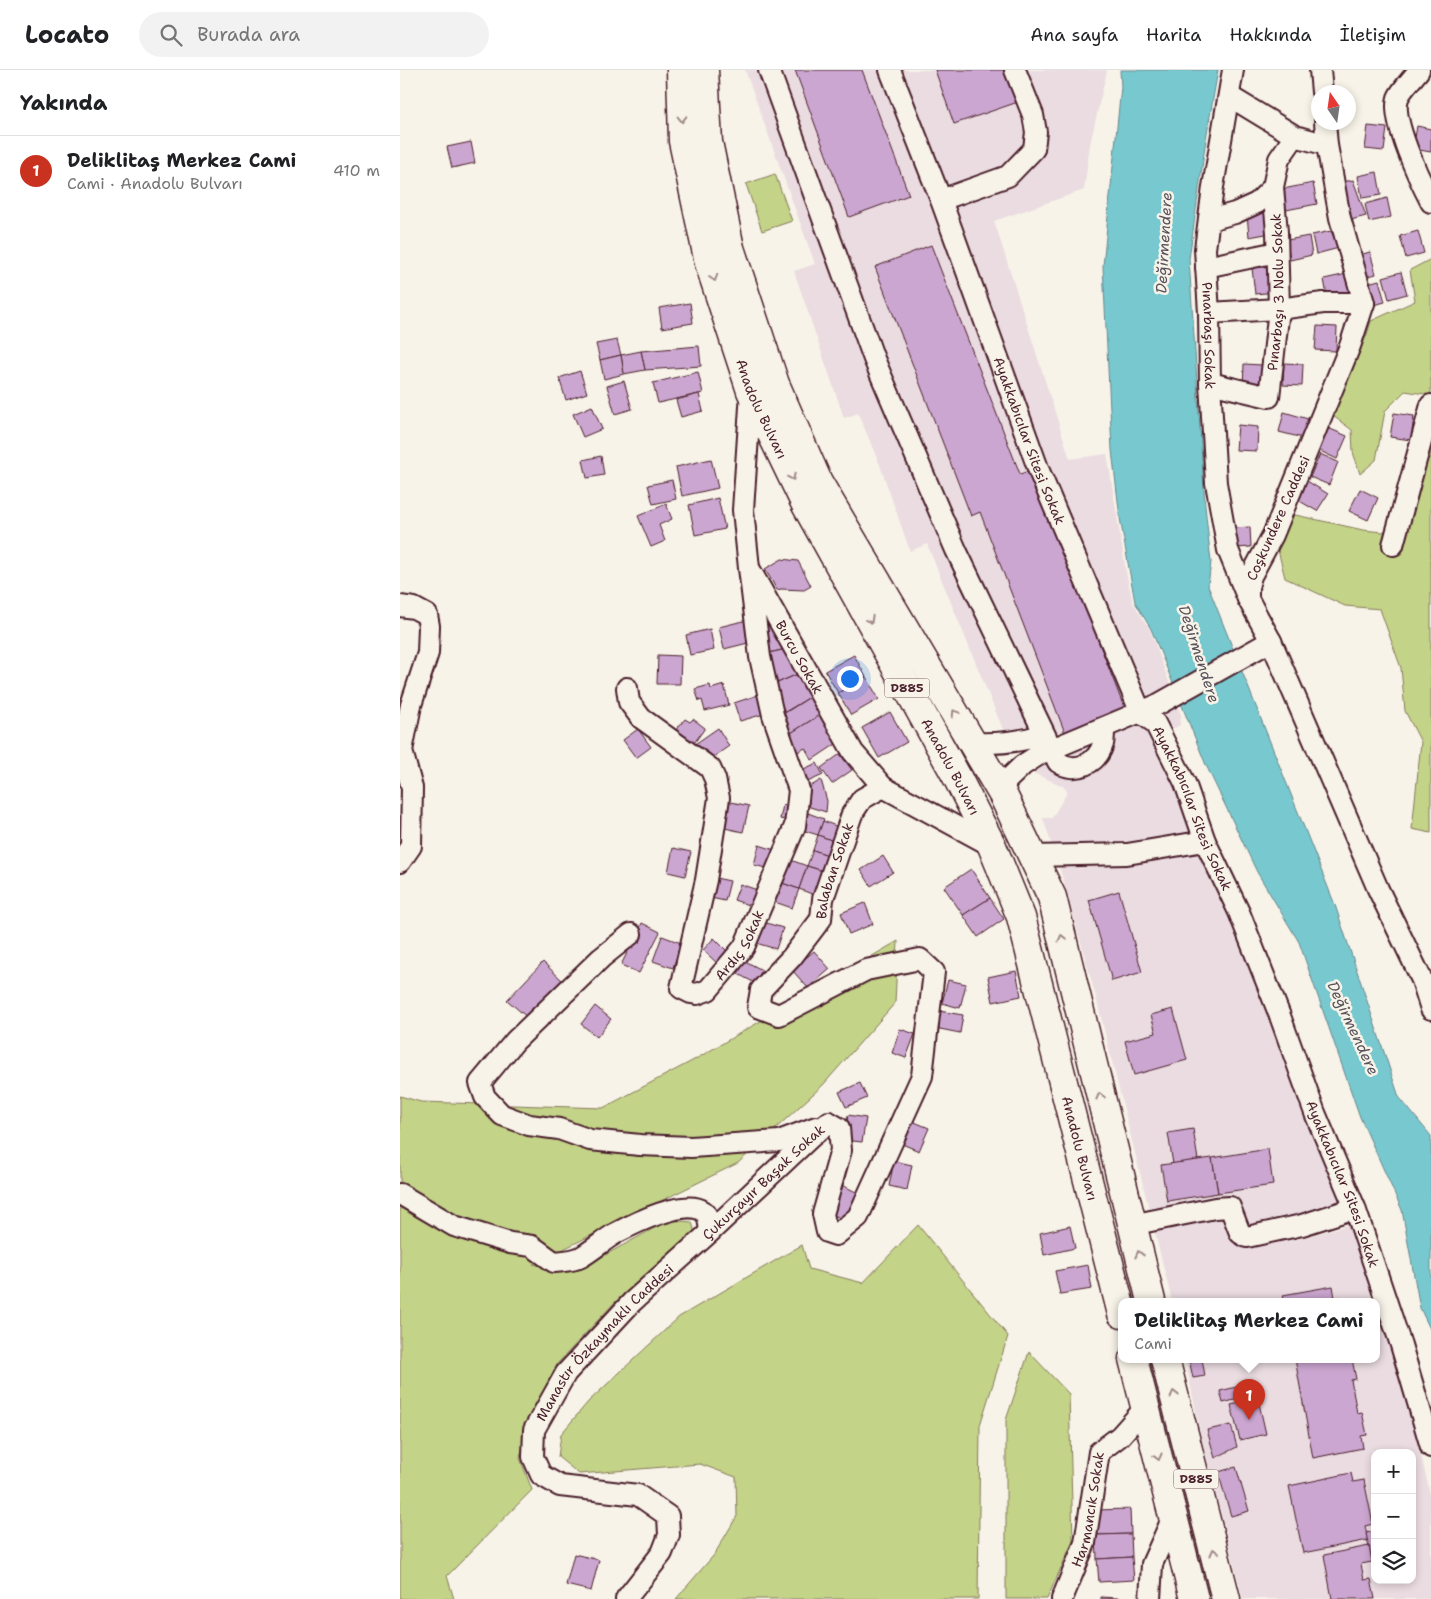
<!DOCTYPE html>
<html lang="tr">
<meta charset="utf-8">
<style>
body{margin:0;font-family:"Shantell Sans",sans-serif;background:#f2f2f2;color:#202124}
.controls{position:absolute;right:15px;bottom:15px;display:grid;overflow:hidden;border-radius:10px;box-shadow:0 2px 8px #0003}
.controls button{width:45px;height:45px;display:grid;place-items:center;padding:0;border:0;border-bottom:1px solid #e0e0e0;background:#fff;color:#202124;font:25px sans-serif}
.compass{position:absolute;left:911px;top:15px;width:45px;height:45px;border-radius:50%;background:#fff;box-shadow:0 2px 8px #0003;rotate:347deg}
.you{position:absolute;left:449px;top:608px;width:18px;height:18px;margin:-12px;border:4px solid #fff;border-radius:50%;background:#1a73e8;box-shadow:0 0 0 8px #1a73e833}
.badge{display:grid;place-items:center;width:32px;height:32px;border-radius:50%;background:#c8321e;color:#fff;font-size:16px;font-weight:700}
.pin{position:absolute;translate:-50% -41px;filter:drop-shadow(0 1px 2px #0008)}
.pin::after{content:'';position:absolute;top:26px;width:18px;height:15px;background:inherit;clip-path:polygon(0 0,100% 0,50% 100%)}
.popup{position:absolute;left:718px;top:1228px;width:262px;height:65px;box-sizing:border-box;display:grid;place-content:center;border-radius:10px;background:#fff;filter:drop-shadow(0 1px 4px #0005);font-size:16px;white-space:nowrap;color:#757577}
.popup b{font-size:19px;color:#202124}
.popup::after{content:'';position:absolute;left:50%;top:100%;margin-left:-10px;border:10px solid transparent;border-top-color:#fff}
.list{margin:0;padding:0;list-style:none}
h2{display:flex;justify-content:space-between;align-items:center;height:65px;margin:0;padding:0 20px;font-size:21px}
h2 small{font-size:16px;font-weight:400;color:#757577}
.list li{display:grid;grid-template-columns:32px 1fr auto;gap:15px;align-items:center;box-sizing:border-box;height:70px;padding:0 20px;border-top:1px solid #e0e0e0}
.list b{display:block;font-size:19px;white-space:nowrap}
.list p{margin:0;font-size:16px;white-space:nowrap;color:#757577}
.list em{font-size:16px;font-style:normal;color:#757577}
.icon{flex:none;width:28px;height:28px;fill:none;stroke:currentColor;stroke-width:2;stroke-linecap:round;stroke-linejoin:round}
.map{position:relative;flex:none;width:1031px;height:1529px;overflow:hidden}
header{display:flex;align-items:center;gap:30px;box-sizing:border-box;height:70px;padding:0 25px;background:#fff;border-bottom:1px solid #e0e0e0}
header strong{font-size:24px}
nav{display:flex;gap:28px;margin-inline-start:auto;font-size:18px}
.search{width:350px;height:45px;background:#f2f2f2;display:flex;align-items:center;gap:12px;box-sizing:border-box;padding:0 18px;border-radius:28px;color:#757577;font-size:19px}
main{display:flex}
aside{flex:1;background:#fff}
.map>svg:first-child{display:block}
</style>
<header>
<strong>Locato</strong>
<div class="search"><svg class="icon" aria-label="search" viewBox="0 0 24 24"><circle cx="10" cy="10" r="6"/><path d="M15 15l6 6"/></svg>Burada ara</div>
<nav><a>Ana sayfa</a><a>Harita</a><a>Hakkında</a><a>İletişim</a></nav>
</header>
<main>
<aside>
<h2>Yakında<small></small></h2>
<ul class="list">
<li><span class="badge">1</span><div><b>Deliklitaş Merkez Cami</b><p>Cami · Anadolu Bulvarı</p></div><em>410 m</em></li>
</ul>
</aside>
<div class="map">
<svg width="1031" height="1529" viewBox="0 0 1031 1529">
<rect width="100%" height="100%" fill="#f7f3e8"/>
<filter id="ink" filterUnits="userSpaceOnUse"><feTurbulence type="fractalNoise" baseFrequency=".02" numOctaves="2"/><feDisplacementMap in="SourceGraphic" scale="10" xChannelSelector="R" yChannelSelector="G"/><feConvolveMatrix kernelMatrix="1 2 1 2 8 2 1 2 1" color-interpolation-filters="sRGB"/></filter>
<g filter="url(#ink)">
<path fill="#eadce1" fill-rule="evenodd" d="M 345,0 L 707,0 L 690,74 L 684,120 L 594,151 L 670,389 L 707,384 L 726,502 L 733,533 L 750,560 L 781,645 L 780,655 L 767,662 L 760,674 L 864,932 L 912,1062 L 959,1149 L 881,1174 L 955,1153 L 1019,1376 L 1031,1428 L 1031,1529 L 843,1529 L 802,1370 L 785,1289 L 976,1289 L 976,1231 L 772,1231 L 696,927 L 664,812 L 643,748 L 652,748 L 668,721 L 663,716 L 633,703 L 602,657 L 527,474 L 510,481 L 480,395 L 458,343 L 444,348 L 394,201 L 415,194 ZM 975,1383 L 1012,1383 L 1012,1510 L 975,1510 Z"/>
<g fill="#c3d388" stroke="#86795a">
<polygon points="375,104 392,151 362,161 346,114"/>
<polygon points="1031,189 1031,325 1005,321 985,341 976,390 960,404 953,382 952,360 933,346 967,264 971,251 1015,231 1010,200"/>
<polygon points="1031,371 1031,763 1012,759 1021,672 1005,641 1001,598 980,539 945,536 885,508 874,464 891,444 963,460 983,462 1017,431"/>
<polygon points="498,871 495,933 423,1015 338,1093 133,1194 156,1200 196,1190 269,1150 292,1152 295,1163 214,1233 158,1293 128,1349 120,1388 132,1420 47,1506 54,1529 0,1529 0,1026 21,1032 203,1038 294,990"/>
<polygon points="518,1155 608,1266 580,1355 578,1529 276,1529 314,1485 337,1446 336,1407 300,1394 179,1404 158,1387 161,1364 188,1332 279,1247 402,1175 409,1199 463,1213"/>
<polygon points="629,1282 669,1324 673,1471 647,1529 606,1529 606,1350"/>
</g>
<polygon fill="#78c9cf" stroke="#66858d" points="720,0 818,0 806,69 789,189 805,436 811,492 808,516 935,835 999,1027 1031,1066 1031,1261 1020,1238 1002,1140 960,1047 899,872 857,802 806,695 751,559 735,532 720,448 712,380 703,196 721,17"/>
<g fill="#cba6d0" stroke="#4a1f2b">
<polygon points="395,0 462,0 509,125 449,147"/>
<polygon points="535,0 607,0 618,32 554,54"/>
<polygon points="968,56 987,58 984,81 965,79"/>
<polygon points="1017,56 1031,59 1031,82 1013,79"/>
<polygon points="71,72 75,93 52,98 47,77"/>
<polygon points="977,102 981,125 962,128 958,106"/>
<polygon points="953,110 966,146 947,151 938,113"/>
<polygon points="913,113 917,134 886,140 883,119"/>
<polygon points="987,128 991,147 969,152 965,134"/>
<polygon points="874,137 877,162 849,167 847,144"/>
<polygon points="931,161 939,178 916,184 912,165"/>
<polygon points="1018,161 1024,183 1006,188 1000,166"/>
<polygon points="909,166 912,185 890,190 887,170"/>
<polygon points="531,175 620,404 632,400 727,645 667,668 580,442 571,446 475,197"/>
<polygon points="970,182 976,204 958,209 952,187"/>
<polygon points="874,196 877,222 855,224 852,198"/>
<polygon points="1001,202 1007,224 989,229 983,207"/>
<polygon points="947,204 953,229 928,232 924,209"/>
<polygon points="979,210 985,232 966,237 961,215"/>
<polygon points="290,233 293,253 262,258 259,238"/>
<polygon points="917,256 937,257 936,281 915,280"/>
<polygon points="217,270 221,285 200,290 196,274"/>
<polygon points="299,276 301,296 245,300 241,281"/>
<polygon points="241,281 245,300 224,304 221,285"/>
<polygon points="221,285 224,304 204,309 200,290"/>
<polygon points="884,293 903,294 902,316 883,315"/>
<polygon points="844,294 862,295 861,318 843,317"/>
<polygon points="180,301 187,323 166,330 159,308"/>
<polygon points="298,302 303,323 258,333 253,313"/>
<polygon points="224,311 232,339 215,344 207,316"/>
<polygon points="299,324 303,341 281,347 276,330"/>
<polygon points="192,336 202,359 183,367 173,344"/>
<polygon points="884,342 908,349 903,368 879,362"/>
<polygon points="994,343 1014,346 1011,370 990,367"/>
<polygon points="838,355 858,357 857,381 836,380"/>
<polygon points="928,358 947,366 937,389 918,380"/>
<polygon points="920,384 938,392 929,415 910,407"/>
<polygon points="201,386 204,405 187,408 183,390"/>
<polygon points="311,389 318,418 282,426 276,397"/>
<polygon points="272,410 276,429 253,434 248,415"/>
<polygon points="907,411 928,424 917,441 896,429"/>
<polygon points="960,419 978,428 968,450 949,441"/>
<polygon points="318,428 325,459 295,465 289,435"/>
<polygon points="266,434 272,449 259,455 265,471 251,477 238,446"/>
<polygon points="850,457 851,477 835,478 834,458"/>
<polygon points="382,489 398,491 411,516 404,520 381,519 377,520 365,499"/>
<polygon points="367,545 386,579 365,584 360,548"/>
<polygon points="347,550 352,572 324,579 319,557"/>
<polygon points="310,559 314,580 290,585 286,565"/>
<polygon points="386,579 398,604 370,616 365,584"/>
<polygon points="258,585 281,586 280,614 257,614"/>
<polygon points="454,585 466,607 438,623 425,601"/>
<polygon points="398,604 410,627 385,642 373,615"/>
<polygon points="466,607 479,629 451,645 438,623"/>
<polygon points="310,615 311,619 324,615 329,635 305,641 302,630 299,631 295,619"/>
<polygon points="358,625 364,644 340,651 334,633"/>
<polygon points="410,627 421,644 391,663 380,646"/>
<polygon points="490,642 507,672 479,688 462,658"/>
<polygon points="421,644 439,672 412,690 405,678 392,685 385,653 391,663"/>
<polygon points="285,649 290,652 293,649 305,658 292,676 274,662"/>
<polygon points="318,658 329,676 312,688 307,681 302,684 295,674"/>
<polygon points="238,659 251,677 236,688 223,670"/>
<polygon points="440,684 452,700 432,714 421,698"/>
<polygon points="417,693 423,705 403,714 397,702"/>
<polygon points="421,710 427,731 426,742 410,737 406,719"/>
<polygon points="327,731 349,736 343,762 320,757"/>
<polygon points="383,735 394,738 390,751 380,749"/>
<polygon points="408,743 424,749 418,765 402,760"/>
<polygon points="423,751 441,758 436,772 418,765"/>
<polygon points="418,765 436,772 431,786 413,780"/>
<polygon points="359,775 375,780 370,799 354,795"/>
<polygon points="273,778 291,782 285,806 268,802"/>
<polygon points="413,780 431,786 426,802 407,796"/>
<polygon points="483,786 493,802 471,816 461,800"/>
<polygon points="388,789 407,796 399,819 379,812"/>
<polygon points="407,796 426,802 417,826 399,819"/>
<polygon points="571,799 590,828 563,845 544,817"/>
<polygon points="311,807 330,811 325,831 306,827"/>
<polygon points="379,812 399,819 392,838 372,831"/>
<polygon points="340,814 360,821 354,837 334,830"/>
<polygon points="719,821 742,902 712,911 689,830"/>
<polygon points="590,828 604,849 578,867 563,845"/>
<polygon points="465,833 473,854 449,864 441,843"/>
<polygon points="363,852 383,858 376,879 356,873"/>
<polygon points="242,853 260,862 239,903 221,895"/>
<polygon points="262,866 281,873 273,898 253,891"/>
<polygon points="314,868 330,884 319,895 303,880"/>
<polygon points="414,881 430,899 408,918 392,900"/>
<polygon points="345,891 362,900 355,913 338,904"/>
<polygon points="143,892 164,912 129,949 107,930"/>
<polygon points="616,901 621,926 593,932 588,907"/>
<polygon points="548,910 566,914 560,938 542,933"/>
<polygon points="195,936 211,949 197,967 181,954"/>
<polygon points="773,939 787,990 734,1005 725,971 756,963 751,945"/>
<polygon points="539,941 563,945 560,963 535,958"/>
<polygon points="500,959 515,964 506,988 492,983"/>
<polygon points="460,1013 467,1028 446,1037 439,1022"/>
<polygon points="448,1045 466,1048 462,1072 444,1070"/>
<polygon points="512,1051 529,1058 519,1081 502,1074"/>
<polygon points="793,1059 798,1090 773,1094 768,1063"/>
<polygon points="868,1079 873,1115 818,1123 812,1088"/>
<polygon points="812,1088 818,1123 767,1131 761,1095"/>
<polygon points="494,1091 512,1095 507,1120 489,1116"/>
<polygon points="440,1114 460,1124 446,1151 426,1141"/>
<polygon points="670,1156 675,1178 644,1185 640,1163"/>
<polygon points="688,1195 692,1219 660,1224 655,1201"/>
<polygon points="933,1216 935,1228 941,1227 942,1231 884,1231 883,1225"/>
<polygon points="789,1289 802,1289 805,1306 793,1308"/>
<polygon points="895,1289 952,1289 956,1309 951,1310 957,1343 962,1342 967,1365 961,1366 963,1378 913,1388"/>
<polygon points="857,1312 860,1323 823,1333 820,1321"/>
<polygon points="858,1329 866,1364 840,1370 831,1335"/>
<polygon points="831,1355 837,1377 815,1388 807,1360"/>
<polygon points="836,1397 849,1441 831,1446 818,1402"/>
<polygon points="951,1403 953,1412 964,1410 973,1454 965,1456 968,1470 903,1483 889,1416"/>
<polygon points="730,1439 731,1464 696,1465 695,1440"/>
<polygon points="975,1461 975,1491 972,1492 966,1463"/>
<polygon points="731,1464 732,1487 697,1489 696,1465"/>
<polygon points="969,1476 972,1492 961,1494 964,1510 971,1509 975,1529 932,1529 924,1485"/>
<polygon points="174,1484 199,1490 191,1521 166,1515"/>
<polygon points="732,1487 734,1510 699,1512 697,1489"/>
<polygon points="701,1527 731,1529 701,1529"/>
</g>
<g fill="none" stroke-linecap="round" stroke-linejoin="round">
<defs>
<g id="minor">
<path d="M 369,0 L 474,289 L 556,480 L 658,692 C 675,704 697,694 703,674 C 704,669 704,663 704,658"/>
<path id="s1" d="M 490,0 L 541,130 L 639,401 L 741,643 L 755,653 L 785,713 L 805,771 L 839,842 L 880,946 L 915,1043 L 955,1138 L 1001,1275 L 1031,1377"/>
<path id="s2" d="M 833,0 L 813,117 L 805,179 L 809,243 L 810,313 L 816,413 L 828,480 L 848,529"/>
<polyline points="920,0 922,22"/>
<path d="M 1019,0 C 1014,7 1001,20 998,28 C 991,50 1020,111 1031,132"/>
<polyline points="829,26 895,66 927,75"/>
<polyline points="925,52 927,75 940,148 964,233 950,276 873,465 851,506 848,517 848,529 871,571 978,819 1022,910 1031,939"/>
<polyline points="541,130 608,106 634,79 636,62 633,45 615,0"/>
<polyline points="809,150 835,143 857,133 873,117 879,89 895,66"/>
<polyline points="806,197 877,182"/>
<polyline points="809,243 879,239 923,233 964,233"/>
<path id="s3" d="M 810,313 L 869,327 L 879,239 L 877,162 L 873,117"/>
<path id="s4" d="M 351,322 L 343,440 L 349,498 L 453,682 L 483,717 L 592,776"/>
<polyline points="993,475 1031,335"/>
<polyline points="0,536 14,538 27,545 29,556 28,583 11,635 2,681 12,718 11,776 0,792"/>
<path id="s5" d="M 227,618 L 229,632 L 241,648 L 310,698 L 315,709 L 319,728 L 306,810 L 281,918 L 291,923 L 297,924 L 308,920 L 344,877 L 395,756 L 399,720 L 373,645 L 360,587 L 349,498"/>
<path d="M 573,673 C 598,674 621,672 644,664"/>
<polyline points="599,718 623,695 640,684 757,635 871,571"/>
<polyline points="632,786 727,784 805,771"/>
<polyline points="231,864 201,888 115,971 80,1013 85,1027 102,1045 129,1055 159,1059 190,1070 240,1075 291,1077 379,1071 416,1057"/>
<path d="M 0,1124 L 54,1156 L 110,1173 L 132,1176 L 154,1192 C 163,1191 173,1191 181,1187 C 193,1180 204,1170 216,1163 C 233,1154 285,1128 303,1141 C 309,1145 309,1155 310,1162"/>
<polyline points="731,1155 815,1138 830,1137 840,1163 847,1167 902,1155 955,1138"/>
<path id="s6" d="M 226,1529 L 262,1483 L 269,1465 L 268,1446 L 238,1425 L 160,1416 L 141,1405 L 133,1387 L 134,1360 L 166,1303 L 232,1232 L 310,1162 L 411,1067 L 429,1052 L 439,1058 L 441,1080 L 423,1144 L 427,1162 L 436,1165 L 458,1147 L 522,1006 L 534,902 L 520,889 L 466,900 L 379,945 L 358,937 L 361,920 L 392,887 L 421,849 L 423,829 L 452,744 L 462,729 L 483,717"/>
<path id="s7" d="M 662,1529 L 685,1473 L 699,1382 L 720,1366 L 745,1338"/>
<polyline points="750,1529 752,1494 773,1447"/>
</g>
<g id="highway">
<path id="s8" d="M 281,0 L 283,71 L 309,193 L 351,321 L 406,435 L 557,707 L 592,776 L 621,847 L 722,1244"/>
<polyline points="304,0 308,72 330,178 375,314 418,412 602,723 652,827 751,1231"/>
<polyline points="733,1289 794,1529"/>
<polyline points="765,1289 826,1529"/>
</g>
</defs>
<use href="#minor" stroke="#4a1f2b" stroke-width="24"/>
<use href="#highway" stroke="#4a1f2b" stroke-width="31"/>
<use href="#minor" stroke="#f7f3e8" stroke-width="20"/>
<use href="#highway" stroke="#f7f3e8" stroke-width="28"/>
</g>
<defs><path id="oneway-chevron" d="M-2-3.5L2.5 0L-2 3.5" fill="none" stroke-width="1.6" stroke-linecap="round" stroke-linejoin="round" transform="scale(1.25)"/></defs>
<g stroke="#a0898a">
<use href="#oneway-chevron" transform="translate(282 49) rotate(89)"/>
<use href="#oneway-chevron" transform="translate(314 208) rotate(72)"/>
<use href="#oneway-chevron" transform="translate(392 407) rotate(64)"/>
<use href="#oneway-chevron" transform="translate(470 550) rotate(61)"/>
<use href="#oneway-chevron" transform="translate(555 643) rotate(-121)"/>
<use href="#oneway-chevron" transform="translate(662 868) rotate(-104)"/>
<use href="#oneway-chevron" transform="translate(700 1026) rotate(-104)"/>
<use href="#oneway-chevron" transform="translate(739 1184) rotate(-104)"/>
<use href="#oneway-chevron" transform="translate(774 1324) rotate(-104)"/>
<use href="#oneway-chevron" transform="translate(758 1387) rotate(76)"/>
<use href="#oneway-chevron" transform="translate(814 1482) rotate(-104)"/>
</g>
</g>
<g text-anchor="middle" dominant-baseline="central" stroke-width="5" stroke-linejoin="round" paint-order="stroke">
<g fill="#f7f3e8" stroke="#7e5f64" stroke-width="1">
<rect x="484.5" y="608.5" width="45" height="19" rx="4"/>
<rect x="773.5" y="1399.5" width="45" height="19" rx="4"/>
</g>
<g font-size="12" font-weight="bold" fill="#4a1f2b">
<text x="507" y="618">D885</text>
<text x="796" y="1409">D885</text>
</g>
<g font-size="14" fill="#4a1f2b" stroke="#f7f3e8">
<text stroke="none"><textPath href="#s3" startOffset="166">Pınarbaşı 3 Nolu Sokak</textPath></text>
<text stroke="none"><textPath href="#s2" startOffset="268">Pınarbaşı Sokak</textPath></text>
<text stroke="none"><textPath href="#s8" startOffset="351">Anadolu Bulvarı</textPath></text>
<text stroke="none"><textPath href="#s1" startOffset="396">Ayakkabıcılar Sitesi Sokak</textPath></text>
<text transform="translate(878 448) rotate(-66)">Coşkundere Caddesi</text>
<text stroke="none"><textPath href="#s4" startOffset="279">Burcu Sokak</textPath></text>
<text stroke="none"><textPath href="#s8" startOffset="756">Anadolu Bulvarı</textPath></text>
<text stroke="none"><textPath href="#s1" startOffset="801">Ayakkabıcılar Sitesi Sokak</textPath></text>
<text stroke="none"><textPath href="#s6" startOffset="1481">Balaban Sokak</textPath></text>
<text stroke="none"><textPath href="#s5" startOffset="429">Ardıç Sokak</textPath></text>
<text stroke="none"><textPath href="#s8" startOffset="1161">Anadolu Bulvarı</textPath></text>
<text stroke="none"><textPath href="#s6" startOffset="621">Çukurçayır Başak Sokak</textPath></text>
<text stroke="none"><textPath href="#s1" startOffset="1206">Ayakkabıcılar Sitesi Sokak</textPath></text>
<text stroke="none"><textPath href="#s6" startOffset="394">Manastır Özkaymaklı Caddesi</textPath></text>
<text stroke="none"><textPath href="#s7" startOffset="94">Harmancık Sokak</textPath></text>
</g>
<g font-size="15" font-style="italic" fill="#58525c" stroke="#f7f3e8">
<text transform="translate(764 173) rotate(-87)">Değirmendere</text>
<text transform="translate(799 584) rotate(72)">Değirmendere</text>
<text transform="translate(953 958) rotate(65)">Değirmendere</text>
</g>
</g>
</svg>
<div class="controls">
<button>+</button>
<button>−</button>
<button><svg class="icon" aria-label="layers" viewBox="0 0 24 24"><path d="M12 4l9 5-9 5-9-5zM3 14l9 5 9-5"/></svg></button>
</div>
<svg class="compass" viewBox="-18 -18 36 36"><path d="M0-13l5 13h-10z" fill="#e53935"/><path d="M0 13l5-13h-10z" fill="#757577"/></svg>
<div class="you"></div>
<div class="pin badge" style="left:849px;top:1350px">1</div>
<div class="popup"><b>Deliklitaş Merkez Cami</b>Cami</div>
</div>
</main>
